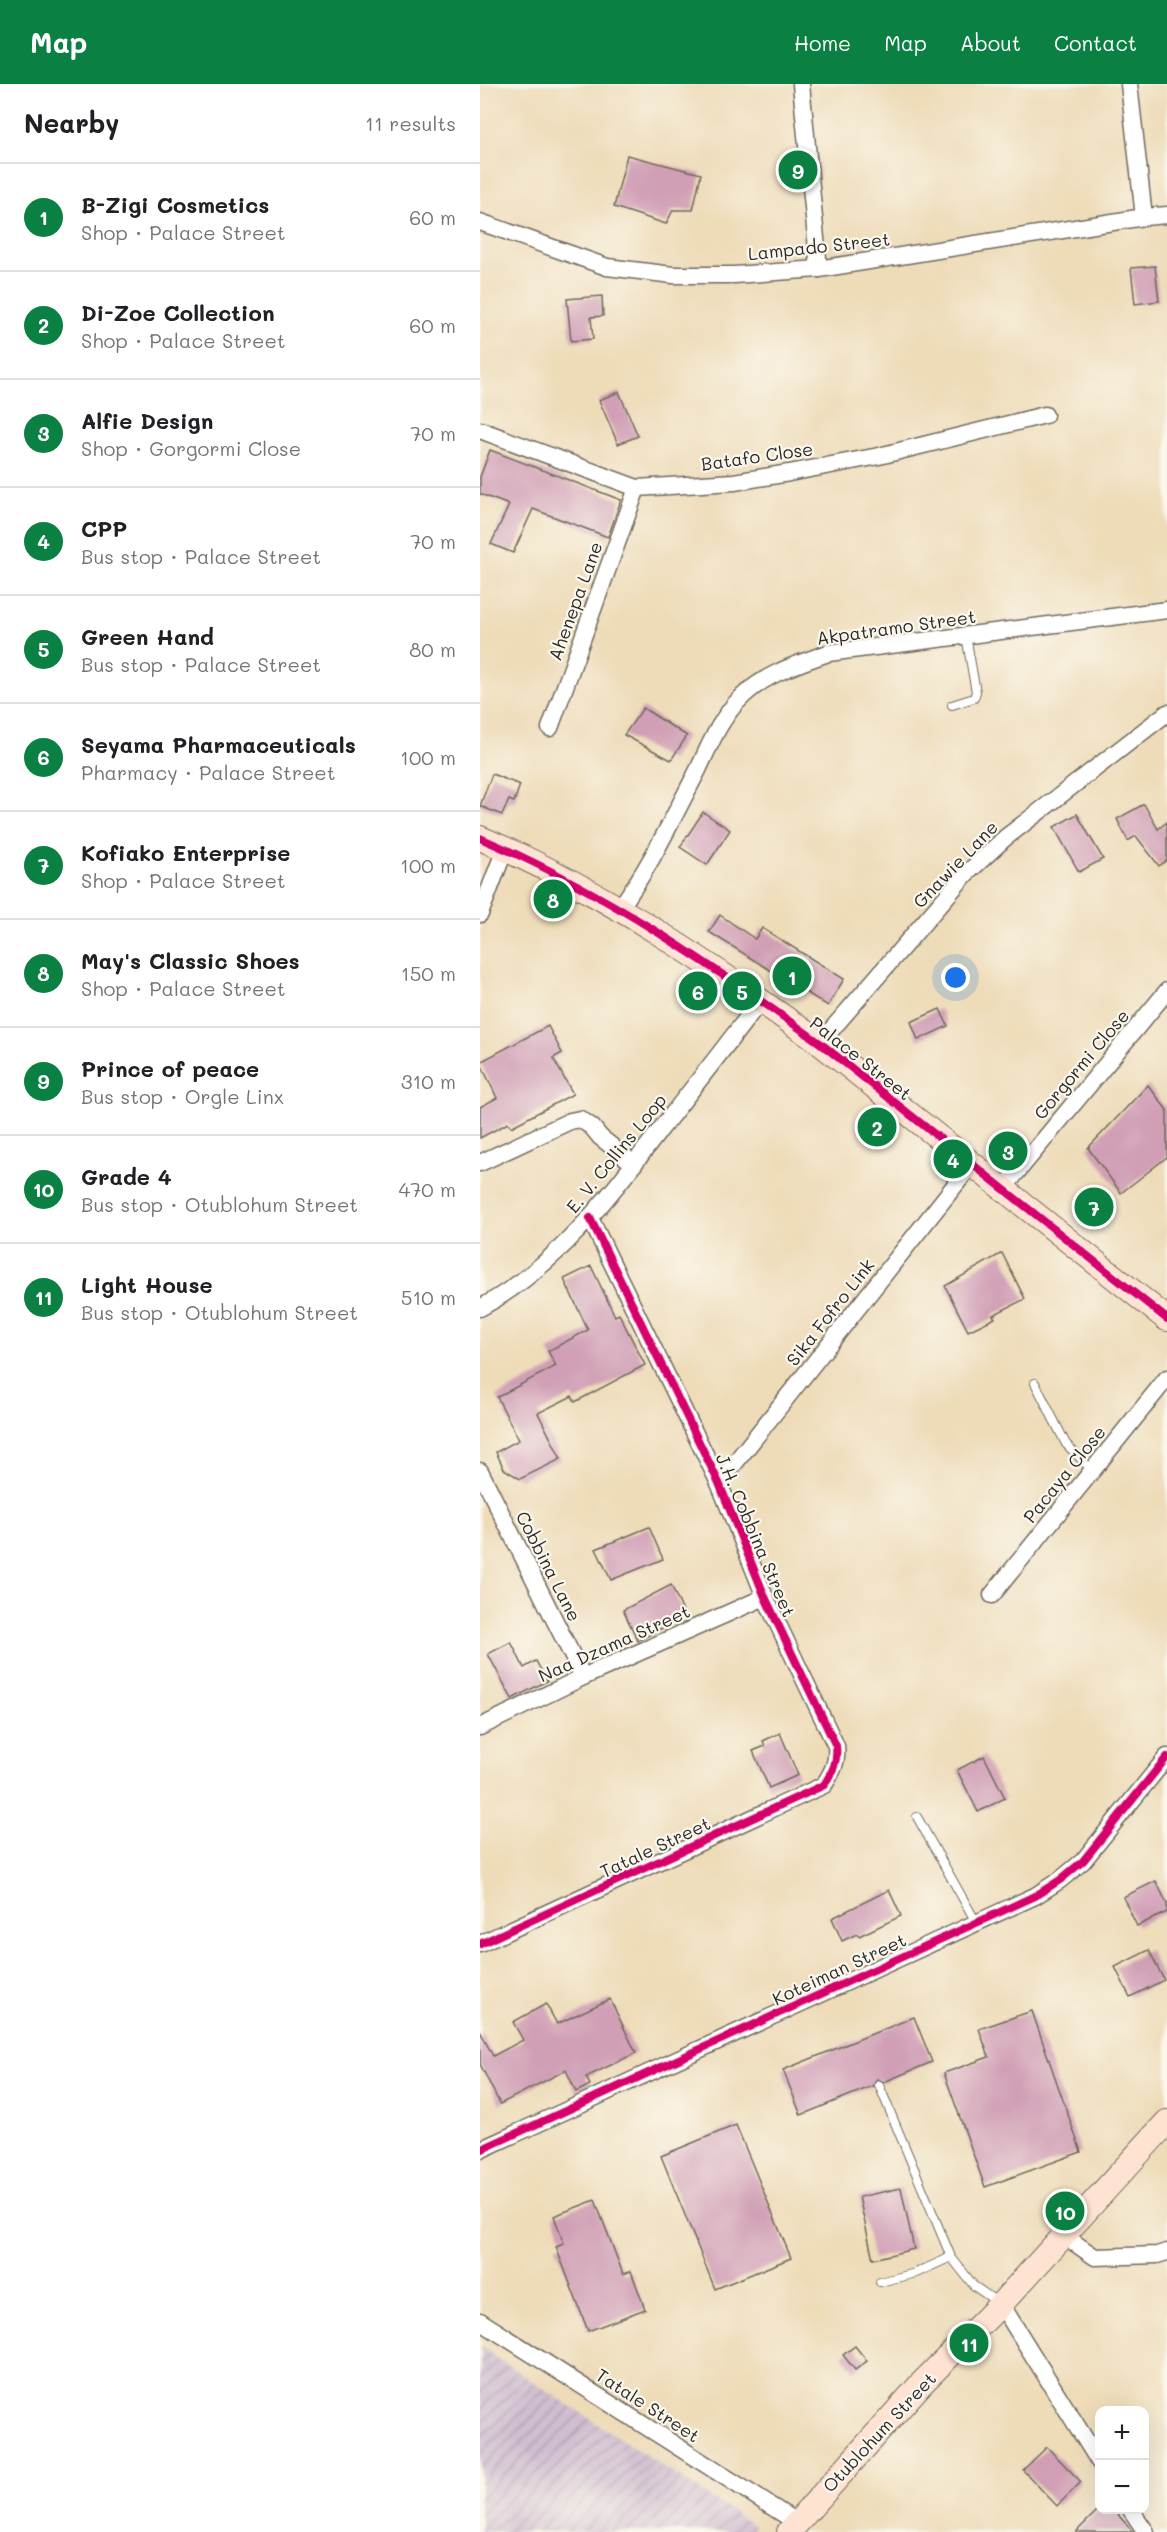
<!DOCTYPE html>
<meta charset="utf-8">
<style>
body{margin:0;font-family:Mali,sans-serif;background:#f6f6f6;color:#202124}
.controls{position:absolute;right:18px;bottom:18px;display:grid;overflow:hidden;border-radius:12px;box-shadow:0 6px 24px #0002}
.controls button{width:54px;height:54px;display:grid;place-items:center;padding:0;border:0;border-bottom:2px solid #e0e0e0;background:#fff;color:#202124;font:30px sans-serif}
.you{position:absolute;left:476px;top:894px;width:21px;height:21px;margin:-15px;border:4px solid #fff;border-radius:50%;background:#1a73e8;box-shadow:0 0 0 9px #1a73e833}
.badge{display:grid;place-items:center;width:39px;height:39px;border-radius:50%;background:#0b8043;color:#fff;font-size:20px;font-weight:700}
.pin{position:absolute;translate:-50% -50%;border:3px solid #fff;box-shadow:0 2px 6px #0006}
.list{margin:0;padding:0;list-style:none}
h2{display:flex;justify-content:space-between;align-items:center;height:78px;margin:0;padding:0 24px;font-size:26px}
h2 small{font-size:20px;font-weight:400;color:#757577}
.list li{display:grid;grid-template-columns:39px 1fr auto;gap:18px;align-items:center;box-sizing:border-box;height:108px;padding:0 24px;border-top:2px solid #e0e0e0}
.list b{display:block;font-size:22px;white-space:nowrap}
.list p{margin:0;font-size:20px;white-space:nowrap;color:#757577}
.list em{font-size:20px;font-style:normal;color:#757577}
.map{position:relative;flex:none;width:687px;height:2448px;overflow:hidden}
header{display:flex;align-items:center;gap:36px;box-sizing:border-box;height:84px;padding:0 30px;background:#0b8043;color:#fff}
header strong{font-size:28px}
nav{display:flex;gap:33px;margin-inline-start:auto;font-size:21px}
main{display:flex}
aside{flex:1;background:#fff}
.map>svg:first-child{display:block}
</style>
<header>
<strong>Map</strong>
<nav><a>Home</a><a>Map</a><a>About</a><a>Contact</a></nav>
</header>
<main>
<aside>
<h2>Nearby<small>11 results</small></h2>
<ul class="list">
<li><span class="badge">1</span><div><b>B-Zigi Cosmetics</b><p>Shop · Palace Street</p></div><em>60 m</em></li>
<li><span class="badge">2</span><div><b>Di-Zoe Collection</b><p>Shop · Palace Street</p></div><em>60 m</em></li>
<li><span class="badge">3</span><div><b>Alfie Design</b><p>Shop · Gorgormi Close</p></div><em>70 m</em></li>
<li><span class="badge">4</span><div><b>CPP</b><p>Bus stop · Palace Street</p></div><em>70 m</em></li>
<li><span class="badge">5</span><div><b>Green Hand</b><p>Bus stop · Palace Street</p></div><em>80 m</em></li>
<li><span class="badge">6</span><div><b>Seyama Pharmaceuticals</b><p>Pharmacy · Palace Street</p></div><em>100 m</em></li>
<li><span class="badge">7</span><div><b>Kofiako Enterprise</b><p>Shop · Palace Street</p></div><em>100 m</em></li>
<li><span class="badge">8</span><div><b>May's Classic Shoes</b><p>Shop · Palace Street</p></div><em>150 m</em></li>
<li><span class="badge">9</span><div><b>Prince of peace</b><p>Bus stop · Orgle Linx</p></div><em>310 m</em></li>
<li><span class="badge">10</span><div><b>Grade 4</b><p>Bus stop · Otublohum Street</p></div><em>470 m</em></li>
<li><span class="badge">11</span><div><b>Light House</b><p>Bus stop · Otublohum Street</p></div><em>510 m</em></li>
</ul>
</aside>
<div class="map">
<svg width="687" height="2448" viewBox="0 0 687 2448">
<defs>
<pattern id="industrial-furrows" width="10" height="10" patternUnits="userSpaceOnUse" patternTransform="scale(1.5)"><rect width="10" height="10" fill="#cfbdd0"/><path d="M-1 1l2-2M0 10L10 0M9 11l2-2" fill="none" stroke="#a89aa9"/></pattern>
</defs>
<rect width="100%" height="100%" fill="#fbf7ec"/>
<filter id="ink" filterUnits="userSpaceOnUse"><feTurbulence type="fractalNoise" baseFrequency=".0167" numOctaves="2"/><feDisplacementMap in="SourceGraphic" scale="12" xChannelSelector="R" yChannelSelector="G"/><feConvolveMatrix kernelMatrix="1 2 1 2 8 2 1 2 1" color-interpolation-filters="sRGB"/></filter>
<filter id="wash" filterUnits="userSpaceOnUse"><feTurbulence type="fractalNoise" baseFrequency=".008" numOctaves="4" result="noise"/><feDisplacementMap in="SourceGraphic" scale="24" xChannelSelector="R" yChannelSelector="G"/><feGaussianBlur stdDeviation="1.35" result="paint"/><feColorMatrix in="noise" values="0 0 0 0 0 0 0 0 0 0 0 0 0 0 0 0 0 1.4 0 .05"/><feComposite in="paint" operator="in"/></filter>
<g filter="url(#wash)">
<rect width="100%" height="100%" fill="#eedcb9"/>
<polygon fill="url(#industrial-furrows)" points="0,2263 274,2442 270,2448 0,2448"/>
<g id="blocks">
<g fill="#d09fb5">
<polygon points="147,71 221,90 213,126 193,126 186,140 134,123"/>
<polygon points="675,182 679,217 655,220 651,184"/>
<polygon points="122,212 123,232 111,233 113,255 91,257 87,215"/>
<polygon points="139,308 158,352 138,360 119,316"/>
<polygon points="10,366 141,416 128,453 53,425 33,469 11,460 29,421 0,410 0,393"/>
<polygon points="163,624 207,652 191,676 144,651"/>
<polygon points="12,690 40,701 34,718 29,716 22,731 0,722"/>
<polygon points="664,720 678,745 687,738 687,776 679,782 656,752 648,757 637,735"/>
<polygon points="223,728 250,746 227,781 200,763"/>
<polygon points="597,730 623,775 599,788 574,743"/>
<polygon points="240,831 275,855 282,844 364,895 348,922 229,848"/>
<polygon points="460,925 468,942 438,956 431,938"/>
<polygon points="68,942 82,969 73,974 93,1010 31,1043 28,1039 0,1054 0,1023 17,1014 0,978"/>
<polygon points="668,1001 687,1026 687,1073 641,1109 608,1064"/>
<polygon points="522,1169 545,1215 513,1231 515,1234 488,1247 465,1202"/>
<polygon points="111,1182 135,1232 139,1230 165,1281 95,1318 92,1312 58,1329 81,1375 40,1395 24,1385 16,1368 39,1356 17,1313 76,1282 68,1267 108,1246 84,1195"/>
<polygon points="169,1443 183,1475 131,1496 116,1465"/>
<polygon points="191,1501 205,1532 158,1557 143,1526"/>
<polygon points="31,1558 44,1584 56,1577 67,1597 32,1615 8,1570"/>
<polygon points="300,1649 318,1691 289,1704 273,1667 285,1662 283,1657"/>
<polygon points="504,1672 525,1714 498,1728 477,1686"/>
<polygon points="676,1797 687,1820 687,1828 657,1842 643,1813"/>
<polygon points="409,1806 421,1832 379,1852 377,1850 362,1857 352,1834"/>
<polygon points="669,1866 684,1896 650,1913 635,1883"/>
<polygon points="130,1915 156,1969 106,1993 110,2001 96,2008 86,1986 20,2020 0,1980 0,1947 13,1972 43,1956 33,1938 66,1920 77,1940"/>
<polygon points="552,1927 601,2068 505,2103 464,1989 509,1973 499,1945"/>
<polygon points="434,1933 452,1978 404,1998 397,1995 393,2002 321,2031 303,1986"/>
<polygon points="256,2041 311,2174 235,2205 181,2072"/>
<polygon points="421,2104 434,2165 393,2175 379,2113"/>
<polygon points="115,2116 143,2190 151,2187 165,2225 108,2247 76,2163 84,2160 74,2132"/>
<polygon points="375,2262 387,2277 375,2286 363,2271"/>
<polygon points="567,2363 601,2398 577,2422 543,2386"/>
<polygon points="618,2426 634,2426 653,2448 596,2448"/>
</g>
</g>
</g>
<g filter="url(#ink)">
<use href="#blocks" fill-opacity="0" stroke="#6f695d" stroke-width="1.5"/>
<g fill="none" stroke-linecap="round" stroke-linejoin="round">
<defs>
<g id="lane">
<polyline points="472,621 494,614 496,608 486,552"/>
<polyline points="555,1299 586,1360 612,1386"/>
<polyline points="437,1733 496,1838"/>
<polyline points="399,2001 471,2173 494,2202 520,2220"/>
<polyline points="400,2198 436,2189 471,2173"/>
</g>
<g id="street">
<polyline points="321,0 339,185"/>
<polyline points="649,0 664,133"/>
<polyline points="0,138 127,183 193,191 254,191 339,185 664,133 687,131"/>
<polyline points="0,346 157,404 254,398 309,389 399,372 565,331"/>
<polyline points="70,644 157,404"/>
<path d="M 139,825 C 171,782 193,733 218,686 C 230,660 242,631 263,612 C 287,589 318,580 348,569 L 687,526"/>
<polyline points="0,830 25,765"/>
<polyline points="340,959 485,791 525,754 687,629"/>
<polyline points="0,1079 90,1037 100,1035 112,1043 120,1053 154,1080"/>
<polyline points="523,1105 687,907"/>
<path d="M 0,1224 C 76,1183 128,1114 180,1046 C 214,1003 247,960 281,916"/>
<polyline points="0,1387 103,1593"/>
<polyline points="239,1399 491,1081"/>
<polyline points="512,1511 687,1294"/>
<polyline points="0,1643 103,1593 285,1513"/>
<path d="M 0,1860 L 344,1701 C 352,1688 358,1679 356,1662 L 285,1513 L 239,1399 L 110,1134"/>
<polyline points="0,2066 555,1812 580,1796 603,1777 687,1673"/>
<polyline points="583,2151 615,2173 677,2171 687,2168"/>
<polyline points="521,2220 620,2379"/>
<polyline points="0,2237 316,2438"/>
<polyline points="651,2426 666,2448"/>
</g>
<g id="secondary">
<path d="M 0,754 C 121,805 233,882 340,959 L 687,1235"/>
<polyline points="309,2448 441,2300 521,2220 687,2038"/>
</g>
</defs>
<use href="#lane" stroke="#6f695d" stroke-width="10"/>
<use href="#street" stroke="#6f695d" stroke-width="19"/>
<use href="#secondary" stroke="#6f695d" stroke-width="26"/>
<use href="#lane" stroke="#fff" stroke-width="8"/>
<use href="#street" stroke="#fff" stroke-width="16"/>
<use href="#secondary" stroke="#fee3d2" stroke-width="24"/>
<defs>
<g id="cycleway">
<path d="M 0,754 C 121,805 233,882 340,959 L 687,1235"/>
<path d="M 0,1860 L 344,1701 C 352,1688 358,1679 356,1662 L 285,1513 L 239,1399 L 110,1134"/>
<polyline points="0,2066 555,1812 580,1796 603,1777 687,1673"/>
</g>
</defs>
<use href="#cycleway" stroke="#fbf7ec" stroke-width="11"/>
<use href="#cycleway" stroke="#d6006c" stroke-width="8"/>
</g>
</g>
<g text-anchor="middle" dominant-baseline="central" stroke-width="4.5" stroke-linejoin="round" paint-order="stroke">
<g font-size="18" fill="#2b2b2b" stroke="#fbf7ec">
<text transform="translate(339 162) rotate(-6)">Lampado Street</text>
<text transform="translate(277 372) rotate(-8)">Batafo Close</text>
<text transform="translate(95 517) rotate(-70)">Ahenepa Lane</text>
<text transform="translate(416 543) rotate(-8)">Akpatramo Street</text>
<text transform="translate(475 780) rotate(-46)">Gnawie Lane</text>
<text transform="translate(381 974) rotate(38)">Palace Street</text>
<text transform="translate(601 980) rotate(-50)">Gorgormi Close</text>
<text transform="translate(136 1069) rotate(-51)">E. V. Collins Loop</text>
<text transform="translate(350 1228) rotate(-52)">Sika Fofro Link</text>
<text transform="translate(584 1390) rotate(-51)">Pacaya Close</text>
<text transform="translate(276 1451) rotate(67)">J.H. Cobbina Street</text>
<text transform="translate(69 1482) rotate(63)">Cobbina Lane</text>
<text transform="translate(134 1559) rotate(-24)">Naa Dzama Street</text>
<text transform="translate(175 1763) rotate(-25)">Tatale Street</text>
<text transform="translate(359 1885) rotate(-25)">Koteiman Street</text>
<text transform="translate(168 2321) rotate(33)">Tatale Street</text>
<text transform="translate(399 2348) rotate(-47)">Otublohum Street</text>
</g>
</g>
</svg>
<div class="controls">
<button>+</button>
<button>−</button>
</div>
<div class="you"></div>
<div class="pin badge" style="left:312px;top:892px">1</div>
<div class="pin badge" style="left:397px;top:1043px">2</div>
<div class="pin badge" style="left:528px;top:1067px">3</div>
<div class="pin badge" style="left:473px;top:1075px">4</div>
<div class="pin badge" style="left:262px;top:907px">5</div>
<div class="pin badge" style="left:218px;top:907px">6</div>
<div class="pin badge" style="left:614px;top:1123px">7</div>
<div class="pin badge" style="left:73px;top:815px">8</div>
<div class="pin badge" style="left:318px;top:86px">9</div>
<div class="pin badge" style="left:585px;top:2127px">10</div>
<div class="pin badge" style="left:489px;top:2259px">11</div>
</div>
</main>
